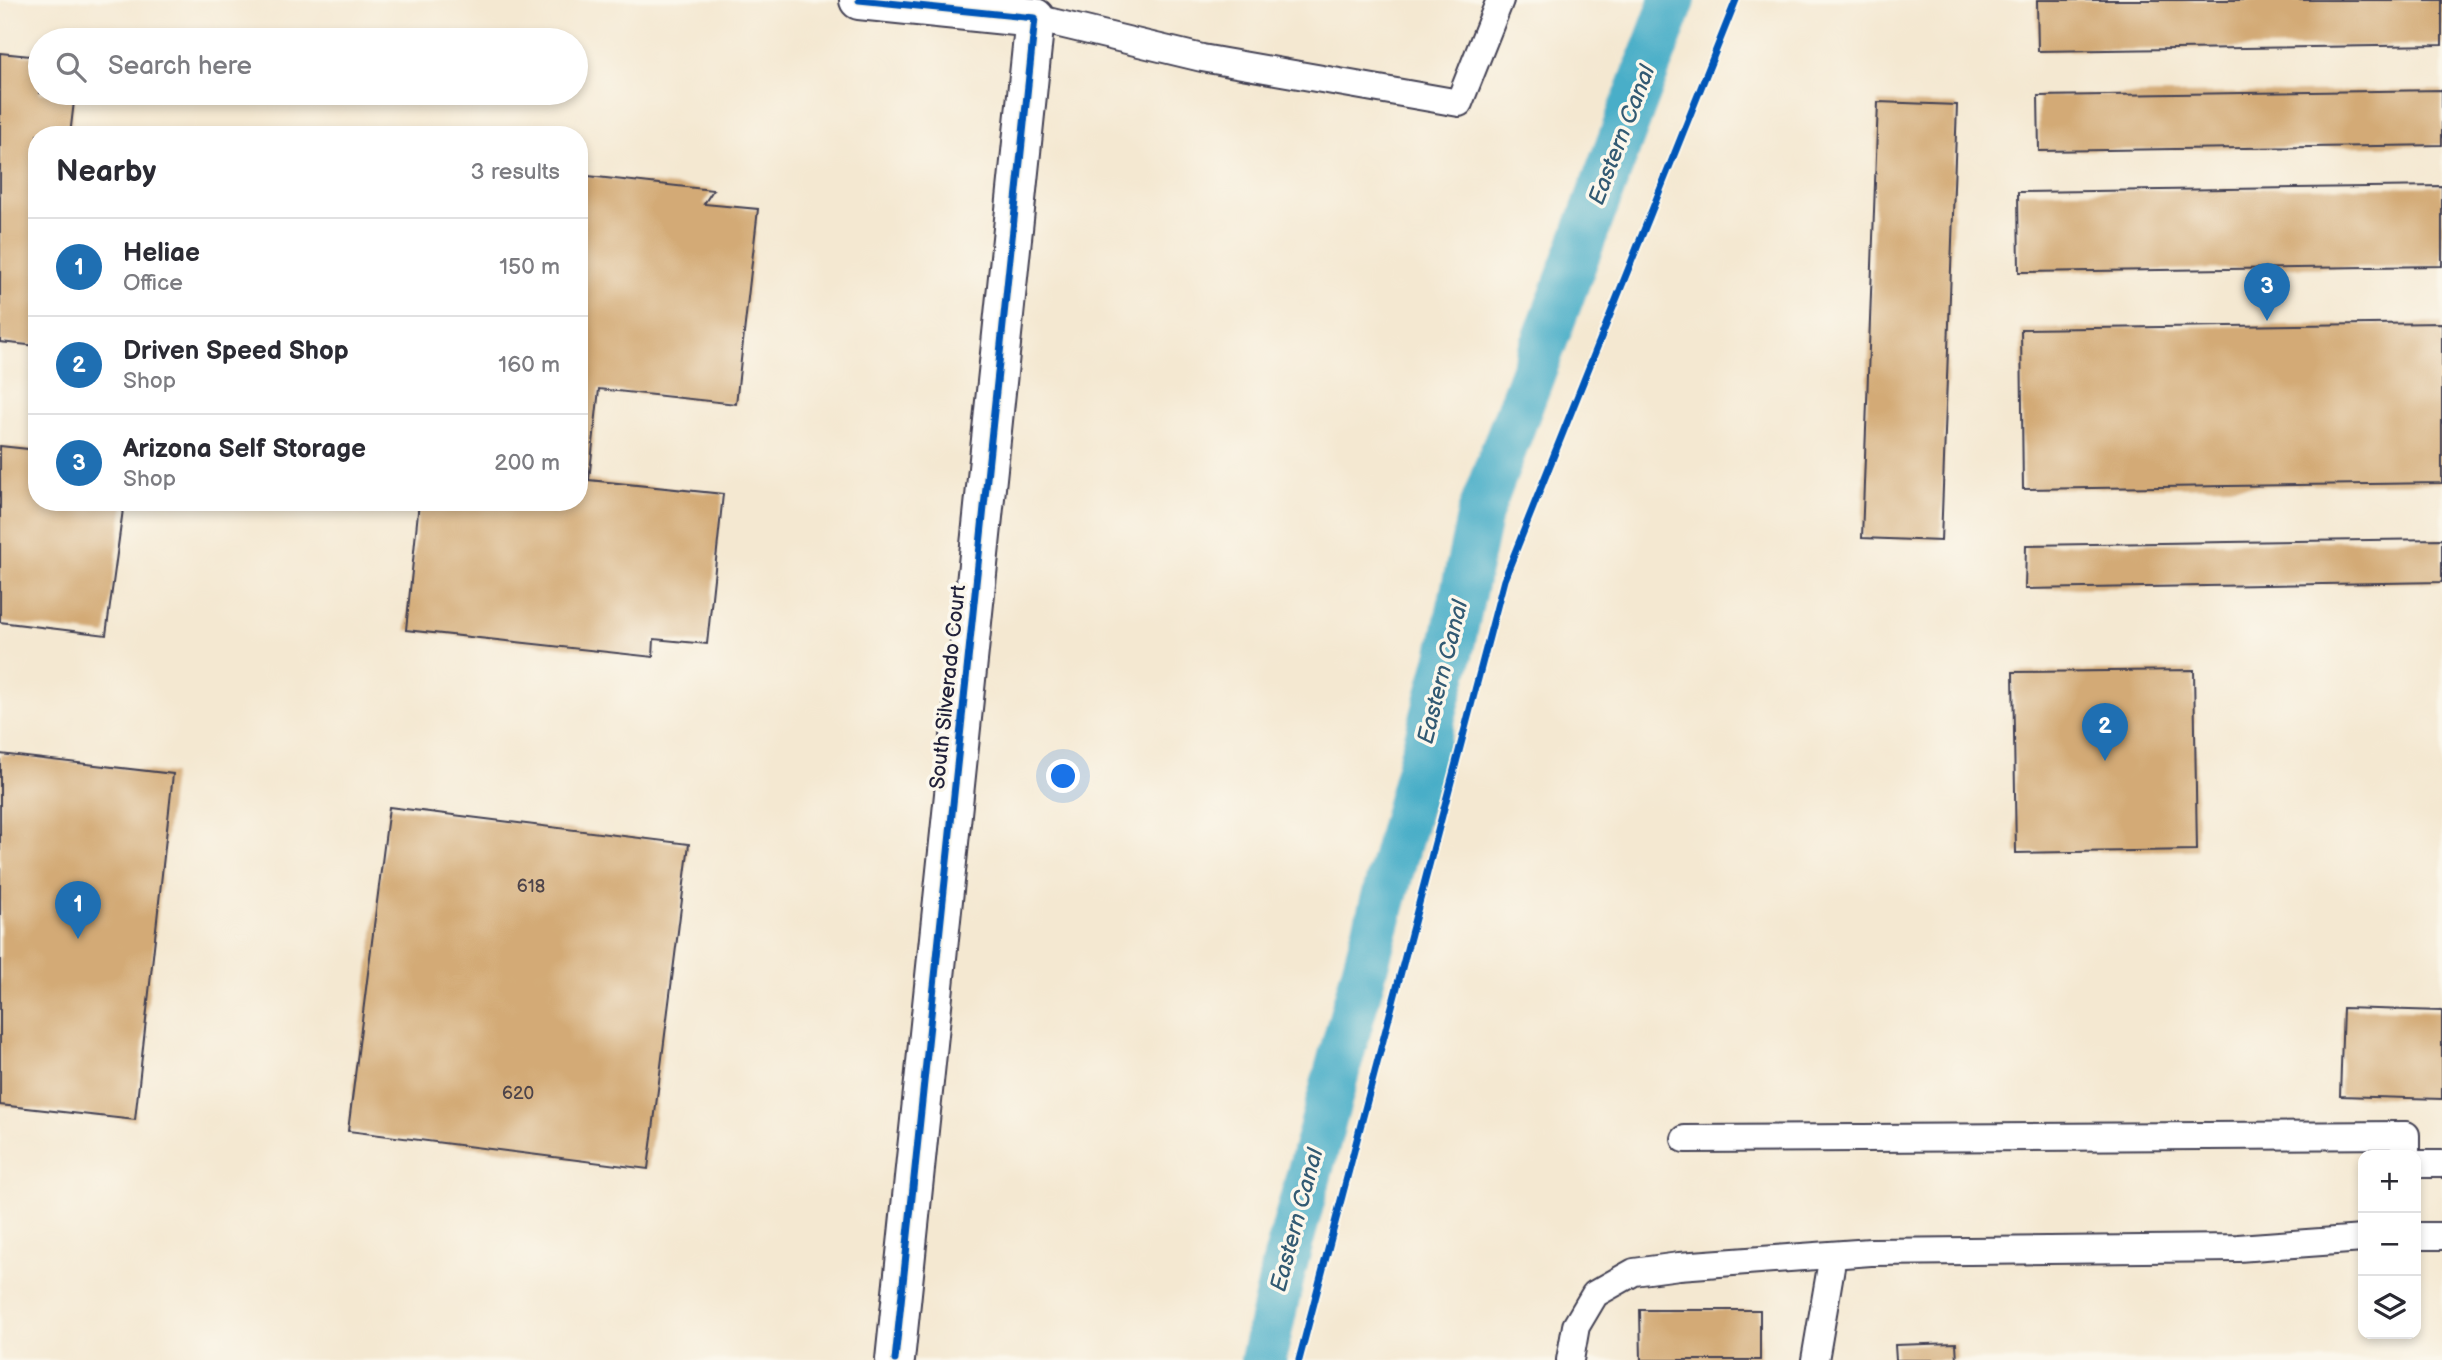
<!DOCTYPE html>
<meta charset="utf-8">
<style>
body{margin:0;font-family:"Balsamiq Sans",sans-serif;background:#f7f7f7;color:#2b2b33}
.controls{position:absolute;right:21px;bottom:21px;display:grid;overflow:hidden;border-radius:14px;box-shadow:0 4px 10px #0003}
.controls button{width:63px;height:63px;display:grid;place-items:center;padding:0;border:0;border-bottom:2px solid #e1e1e2;background:#fff;color:#2b2b33;font:35px sans-serif}
.you{position:absolute;left:1064px;top:777px;width:24px;height:24px;margin:-18px;border:5px solid #fff;border-radius:50%;background:#1a73e8;box-shadow:0 0 0 10px #1a73e833}
.badge{display:grid;place-items:center;width:46px;height:46px;border-radius:50%;background:#1f6fb2;color:#fff;font-size:23px;font-weight:700}
.pin{position:absolute;translate:-50% -58px;filter:drop-shadow(0 2px 4px #0008)}
.pin::after{content:'';position:absolute;top:37px;width:24px;height:21px;background:inherit;clip-path:polygon(0 0,100% 0,50% 100%)}
.list{margin:0;padding:0;list-style:none}
h2{display:flex;justify-content:space-between;align-items:center;height:91px;margin:0;padding:0 28px;font-size:30px}
h2 small{font-size:23px;font-weight:400;color:#7c7c81}
.list li{display:grid;grid-template-columns:46px 1fr auto;gap:21px;align-items:center;box-sizing:border-box;height:98px;padding:0 28px;border-top:2px solid #e1e1e2}
.list b{display:block;font-size:26px;white-space:nowrap}
.list p{margin:0;font-size:23px;white-space:nowrap;color:#7c7c81}
.list em{font-size:23px;font-style:normal;color:#7c7c81}
.icon{flex:none;width:38px;height:38px;fill:none;stroke:currentColor;stroke-width:2;stroke-linecap:round;stroke-linejoin:round}
.map{position:relative;flex:none;width:2442px;height:1360px;overflow:hidden}
.search{position:absolute;background:#fff;box-shadow:0 4px 10px #0003;left:28px;top:28px;width:560px;height:77px;display:flex;align-items:center;gap:18px;box-sizing:border-box;padding:0 24px;border-radius:38px;color:#7c7c81;font-size:26px}
.panel{position:absolute;background:#fff;box-shadow:0 4px 10px #0003;left:28px;top:126px;width:560px;height:385px;border-radius:28px}
.map>svg:first-child{display:block}
</style>
<div class="map">
<svg width="2442" height="1360" viewBox="0 0 2442 1360">
<rect width="100%" height="100%" fill="#fbf7ec"/>
<filter id="ink" filterUnits="userSpaceOnUse"><feTurbulence type="fractalNoise" baseFrequency=".0143" numOctaves="2"/><feDisplacementMap in="SourceGraphic" scale="14" xChannelSelector="R" yChannelSelector="G"/><feConvolveMatrix kernelMatrix="1 2 1 2 8 2 1 2 1" color-interpolation-filters="sRGB"/></filter>
<filter id="wash" filterUnits="userSpaceOnUse"><feTurbulence type="fractalNoise" baseFrequency=".00686" numOctaves="4" result="noise"/><feDisplacementMap in="SourceGraphic" scale="28" xChannelSelector="R" yChannelSelector="G"/><feGaussianBlur stdDeviation="1.57" result="paint"/><feColorMatrix in="noise" values="0 0 0 0 0 0 0 0 0 0 0 0 0 0 0 0 0 1.4 0 .05"/><feComposite in="paint" operator="in"/></filter>
<g filter="url(#wash)">
<rect width="100%" height="100%" fill="#f4e8d1"/>
<g fill="none" stroke-linecap="round" stroke-linejoin="round">
<polyline stroke="#49aec8" stroke-width="46" points="1263,1360 1284,1267 1450,654 1480,513 1673,0"/>
</g>
<g id="blocks">
<g fill="#d3aa76">
<polygon points="2037,0 2442,0 2442,45 2038,51"/>
<polygon points="0,53 40,57 40,93 75,93 70,135 37,135 37,346 0,342"/>
<polygon points="2442,90 2442,145 2039,151 2038,96"/>
<polygon points="1878,102 1957,105 1941,541 1862,538"/>
<polygon points="579,175 713,190 704,204 758,209 736,404 599,389 589,480 723,494 707,644 654,639 653,657 406,630 419,502 579,502"/>
<polygon points="2442,186 2442,266 2019,272 2018,192"/>
<polygon points="2442,323 2442,483 2023,489 2021,329"/>
<polygon points="0,446 37,450 37,502 124,502 106,635 0,622"/>
<polygon points="2442,539 2442,582 2025,589 2026,545"/>
<polygon points="2194,670 2197,850 2016,853 2013,672"/>
<polygon points="0,754 173,774 135,1120 0,1105"/>
<polygon points="389,807 689,844 648,1169 348,1131"/>
<polygon points="2343,1008 2442,1011 2442,1099 2340,1096"/>
<polygon points="1640,1310 1760,1310 1760,1360 1641,1360"/>
<polygon points="1956,1343 1957,1360 1896,1360 1895,1345"/>
</g>
</g>
</g>
<g filter="url(#ink)">
<use href="#blocks" fill-opacity="0" stroke="#424052" stroke-width="2"/>
<g fill="none" stroke-linecap="round" stroke-linejoin="round">
<defs>
<g id="lane">
<polyline points="1035,18 1202,58 1459,103 1500,0"/>
<polyline points="1685,1139 2406,1135 2406,1155"/>
<polyline points="2416,1164 2442,1164"/>
<polyline points="2416,1236 2442,1236"/>
<polyline points="1570,1360 1576,1326 1595,1294 1634,1272 1679,1266 1871,1252 2238,1248 2363,1239"/>
<polyline points="1815,1360 1833,1255"/>
</g>
<polyline id="street" points="859,0 1035,18 895,1360"/>
</defs>
<use href="#lane" stroke="#424052" stroke-width="30"/>
<use href="#street" stroke="#424052" stroke-width="42"/>
<use href="#lane" stroke="#fff" stroke-width="26"/>
<use href="#street" stroke="#fff" stroke-width="38"/>
<defs>
<g id="cycleway">
<polyline points="859,0 1035,18 895,1360"/>
<polyline points="1299,1360 1504,580 1736,0"/>
</g>
</defs>
<use href="#cycleway" stroke="#fbf7ec" stroke-width="11"/>
<use href="#cycleway" stroke="#0057b8" stroke-width="7"/>
</g>
</g>
<g text-anchor="middle" dominant-baseline="central" stroke-width="7" stroke-linejoin="round" paint-order="stroke">
<g font-size="18" fill="#4e444a">
<text x="531" y="886">618</text>
<text x="518" y="1093">620</text>
</g>
<g font-size="21" fill="#22223b" stroke="#fbf7ec">
<text transform="translate(948 687) rotate(-84)">South Silverado Court</text>
</g>
<g font-size="23" font-style="italic" fill="#325a73" stroke="#fbf7ec">
<text transform="translate(1622 135) rotate(-69)">Eastern Canal</text>
<text transform="translate(1443 672) rotate(-76)">Eastern Canal</text>
<text transform="translate(1297 1220) rotate(-75)">Eastern Canal</text>
</g>
</g>
</svg>
<div class="controls">
<button>+</button>
<button>−</button>
<button><svg class="icon" aria-label="layers" viewBox="0 0 24 24"><path d="M12 4l9 5-9 5-9-5zM3 14l9 5 9-5"/></svg></button>
</div>
<div class="you"></div>
<div class="pin badge" style="left:78px;top:939px">1</div>
<div class="pin badge" style="left:2105px;top:761px">2</div>
<div class="pin badge" style="left:2267px;top:321px">3</div>
<div class="search"><svg class="icon" aria-label="search" viewBox="0 0 24 24"><circle cx="10" cy="10" r="6"/><path d="M15 15l6 6"/></svg>Search here</div>
<section class="panel">
<h2>Nearby<small>3 results</small></h2>
<ul class="list">
<li><span class="badge">1</span><div><b>Heliae</b><p>Office</p></div><em>150 m</em></li>
<li><span class="badge">2</span><div><b>Driven Speed Shop</b><p>Shop</p></div><em>160 m</em></li>
<li><span class="badge">3</span><div><b>Arizona Self Storage</b><p>Shop</p></div><em>200 m</em></li>
</ul>
</section>
</div>
